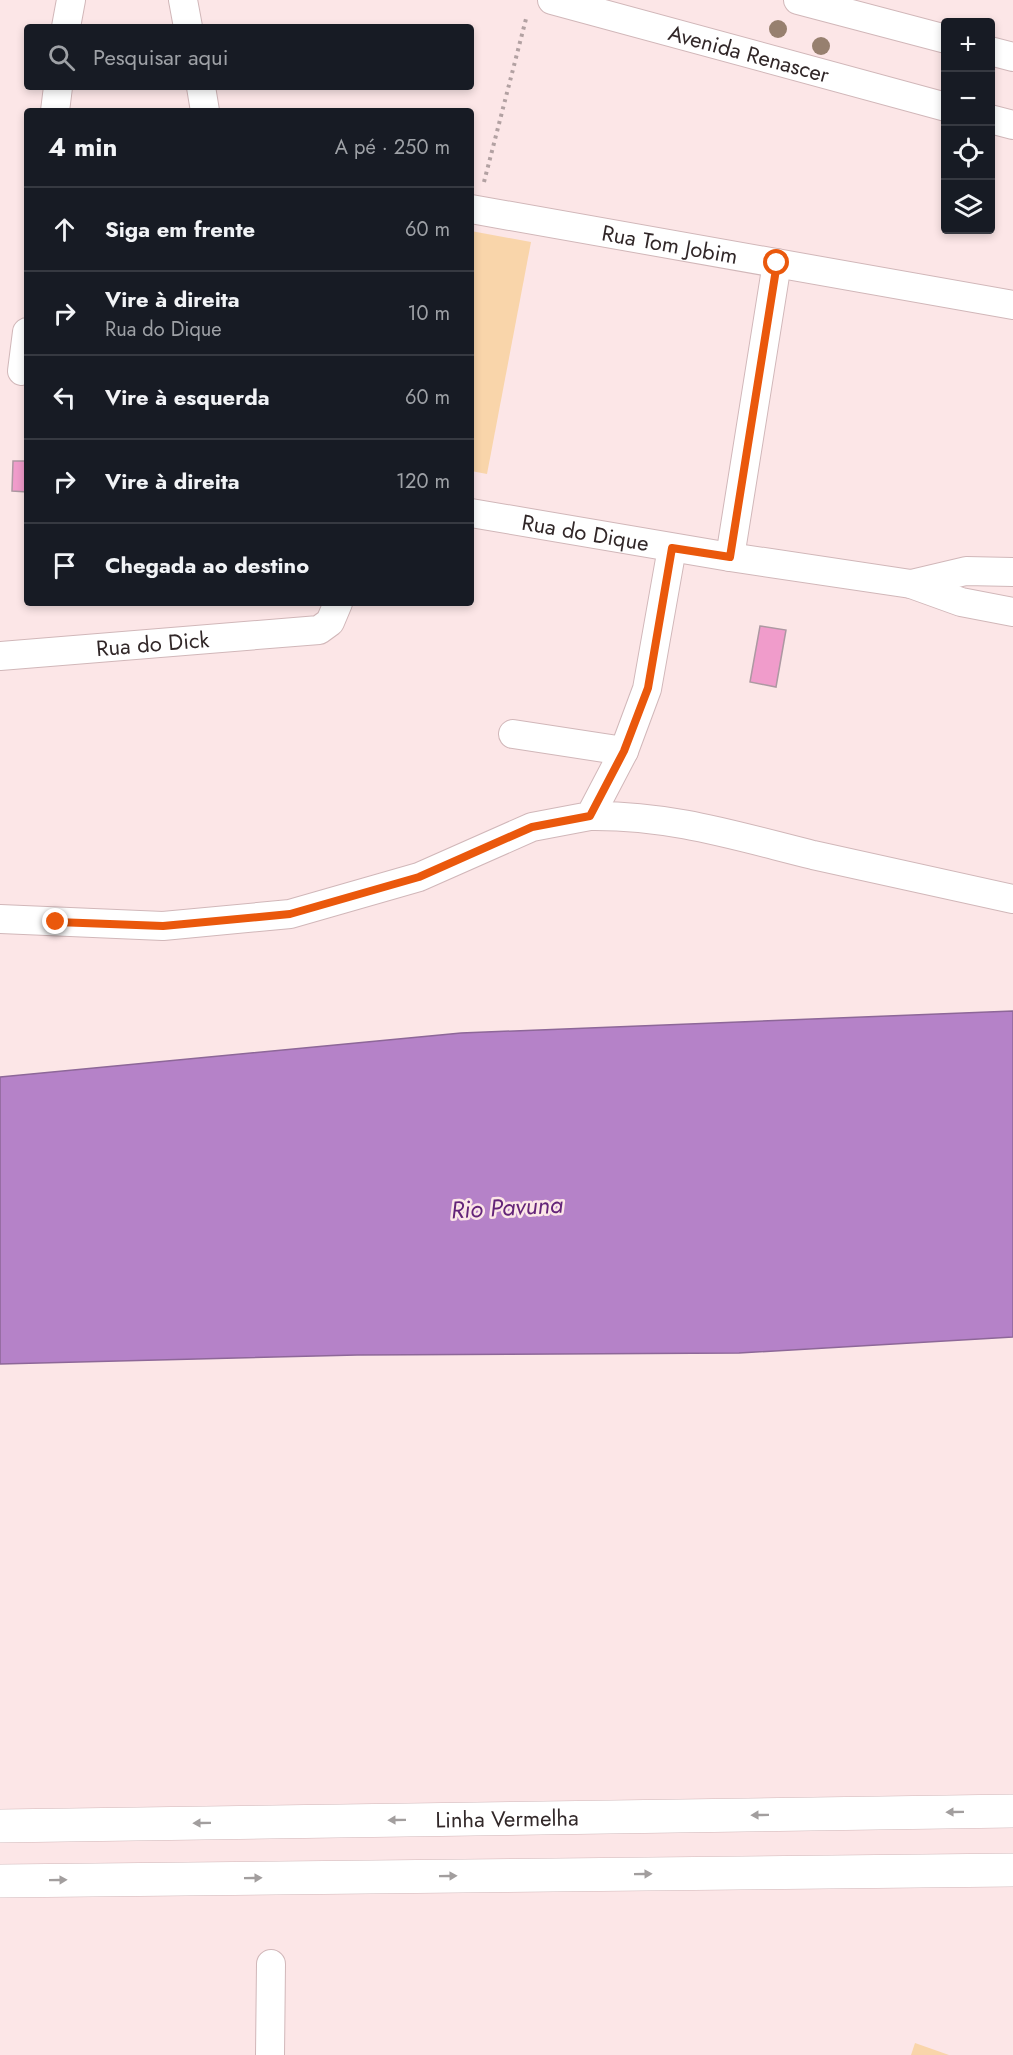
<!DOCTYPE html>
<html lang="pt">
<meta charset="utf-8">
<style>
body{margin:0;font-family:Jost,sans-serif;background:#242831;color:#f1f3f6}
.controls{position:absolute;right:18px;top:18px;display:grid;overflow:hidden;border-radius:6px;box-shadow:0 3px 9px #0003}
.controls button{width:54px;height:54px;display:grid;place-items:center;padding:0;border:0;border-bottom:2px solid #363941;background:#171b24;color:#f1f3f6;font:30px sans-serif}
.stop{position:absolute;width:18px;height:18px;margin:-14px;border:4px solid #ea580c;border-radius:50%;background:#fff}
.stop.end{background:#ea580c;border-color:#fff;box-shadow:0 2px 6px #0008}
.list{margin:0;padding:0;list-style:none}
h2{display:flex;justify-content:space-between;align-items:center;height:78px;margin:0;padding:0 24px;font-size:26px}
h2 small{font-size:20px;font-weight:400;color:#9ea1a6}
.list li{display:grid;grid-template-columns:39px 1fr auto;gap:18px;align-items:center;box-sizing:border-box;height:84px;padding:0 24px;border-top:2px solid #363941}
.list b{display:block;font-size:22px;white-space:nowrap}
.list p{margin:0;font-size:20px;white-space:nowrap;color:#9ea1a6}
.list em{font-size:20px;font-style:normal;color:#9ea1a6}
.icon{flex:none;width:33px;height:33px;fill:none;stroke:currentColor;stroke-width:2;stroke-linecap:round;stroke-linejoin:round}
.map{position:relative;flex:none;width:1013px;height:2055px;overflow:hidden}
.search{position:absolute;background:#171b24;box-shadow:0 3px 9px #0003;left:24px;top:24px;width:450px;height:66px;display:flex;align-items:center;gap:15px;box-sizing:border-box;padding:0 21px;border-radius:6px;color:#9ea1a6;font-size:22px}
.panel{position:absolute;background:#171b24;box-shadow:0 3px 9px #0003;left:24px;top:108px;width:450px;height:498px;border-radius:6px}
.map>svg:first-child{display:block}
</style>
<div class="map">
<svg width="1013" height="2055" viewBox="0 0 1013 2055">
<rect width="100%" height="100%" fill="#fce6e7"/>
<g fill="#f9d5aa">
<polygon points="471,231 531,242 487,474 471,471"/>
<polygon points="915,2043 949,2055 911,2055"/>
</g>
<polygon fill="#b582c8" stroke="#8d6798" stroke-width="1.5" points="1013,1011 1013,1337 739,1353 357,1355 0,1364 0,1077 461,1033"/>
<g fill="#f09ccb" stroke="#ad98a2" stroke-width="1.5">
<polygon points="13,461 27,461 27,492 12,491"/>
<polygon points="760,626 786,630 776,687 750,682"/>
</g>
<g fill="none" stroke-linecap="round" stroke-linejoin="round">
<defs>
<g id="minor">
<polyline points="183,0 188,27"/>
<path id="s1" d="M 552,0 L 946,107"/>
<polyline points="798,0 946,39"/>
<polyline points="66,27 71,0"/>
<polyline points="990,51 1013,57"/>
<polyline points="201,87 205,111"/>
<polyline points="55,111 58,87"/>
<polyline points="990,119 1013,125"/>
<path id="s2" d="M 471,209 L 1013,305"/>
<polyline points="22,371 27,332"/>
<path id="s3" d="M 471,513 L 730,557 L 911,584 L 961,602 L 1013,612"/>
<polyline points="730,557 777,263"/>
<polyline points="911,584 966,571 1013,572"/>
<path id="s4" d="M 0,656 L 319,630 L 330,622 L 338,603"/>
<polyline points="513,734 624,751"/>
<path d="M 590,816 C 671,815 736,836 813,855 C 879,870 946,884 1013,899"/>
<polyline points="0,919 163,926 290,914 419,877 532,827 590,816 624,751 647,689 672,548"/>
<polyline points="270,2055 271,1964"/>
</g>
<g id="motorway">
<path id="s5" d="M 0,1826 L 1013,1811"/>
<polyline points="0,1881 1013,1870"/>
</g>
</defs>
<use href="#minor" stroke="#d1b7b9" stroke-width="30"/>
<use href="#motorway" stroke="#d1b7b9" stroke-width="34"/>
<polyline stroke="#b2a1a2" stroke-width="4" stroke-dasharray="3 4.5" stroke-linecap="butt" points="484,182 527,15"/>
<use href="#minor" stroke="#fff" stroke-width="28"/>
<use href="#motorway" stroke="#fff" stroke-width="33"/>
</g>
<g fill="#97806f">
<circle cx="778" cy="29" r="9"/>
<circle cx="821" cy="46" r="9"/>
</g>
<defs><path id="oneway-solid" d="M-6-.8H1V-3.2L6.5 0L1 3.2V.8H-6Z" transform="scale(1.5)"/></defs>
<g fill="#a29e9e">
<use href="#oneway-solid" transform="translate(955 1812) rotate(179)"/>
<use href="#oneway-solid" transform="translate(760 1815) rotate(179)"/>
<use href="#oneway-solid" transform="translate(397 1820) rotate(179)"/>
<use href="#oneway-solid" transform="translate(202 1823) rotate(179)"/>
<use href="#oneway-solid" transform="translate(643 1874) rotate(-1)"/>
<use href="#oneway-solid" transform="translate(448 1876) rotate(-1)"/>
<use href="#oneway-solid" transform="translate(253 1878) rotate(-1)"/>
<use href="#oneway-solid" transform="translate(58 1880) rotate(-1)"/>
</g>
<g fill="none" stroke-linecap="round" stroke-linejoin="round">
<polyline stroke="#ea580c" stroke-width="8" points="56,922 163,926 290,914 419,877 532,827 590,816 624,751 648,688 672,548 730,557 777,263"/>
</g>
<g text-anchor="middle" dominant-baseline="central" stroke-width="5" stroke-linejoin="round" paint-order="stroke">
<g font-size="22" fill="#312728" stroke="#fce6e7">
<text stroke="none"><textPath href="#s1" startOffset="204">Avenida Renascer</textPath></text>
<text stroke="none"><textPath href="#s2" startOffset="202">Rua Tom Jobim</textPath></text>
<text stroke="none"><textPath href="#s3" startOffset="116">Rua do Dique</textPath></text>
<text stroke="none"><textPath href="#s4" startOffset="153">Rua do Dick</textPath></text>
<text stroke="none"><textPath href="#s5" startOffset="507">Linha Vermelha</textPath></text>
</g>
<g font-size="24" font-style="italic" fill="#642479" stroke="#fce6e7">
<text transform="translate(507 1207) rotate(-3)">Rio Pavuna</text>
</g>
</g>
</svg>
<div class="controls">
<button>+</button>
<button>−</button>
<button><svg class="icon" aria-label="locate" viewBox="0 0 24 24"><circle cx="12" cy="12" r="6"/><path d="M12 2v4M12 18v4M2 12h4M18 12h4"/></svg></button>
<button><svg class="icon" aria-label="layers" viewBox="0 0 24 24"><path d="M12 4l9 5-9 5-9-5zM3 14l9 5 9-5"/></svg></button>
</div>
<div class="stop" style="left:777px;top:263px"></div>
<div class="stop end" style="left:56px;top:922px"></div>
<div class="search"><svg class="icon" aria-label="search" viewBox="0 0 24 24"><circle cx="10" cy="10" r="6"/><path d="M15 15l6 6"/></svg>Pesquisar aqui</div>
<section class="panel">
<h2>4 min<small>A pé · 250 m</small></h2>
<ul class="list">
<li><svg class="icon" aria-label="ahead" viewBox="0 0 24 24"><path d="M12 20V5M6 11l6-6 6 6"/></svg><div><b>Siga em frente</b></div><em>60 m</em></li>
<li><svg class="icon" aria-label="right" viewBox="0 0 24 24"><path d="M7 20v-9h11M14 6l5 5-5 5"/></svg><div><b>Vire à direita</b><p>Rua do Dique</p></div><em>10 m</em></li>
<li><svg class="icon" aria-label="left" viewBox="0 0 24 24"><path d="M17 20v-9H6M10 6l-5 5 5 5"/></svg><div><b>Vire à esquerda</b></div><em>60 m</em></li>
<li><svg class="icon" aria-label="right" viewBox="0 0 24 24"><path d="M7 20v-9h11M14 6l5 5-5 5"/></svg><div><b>Vire à direita</b></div><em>120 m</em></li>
<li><svg class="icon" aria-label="arrive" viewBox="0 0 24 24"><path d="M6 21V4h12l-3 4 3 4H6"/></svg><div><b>Chegada ao destino</b></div></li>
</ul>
</section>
</div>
